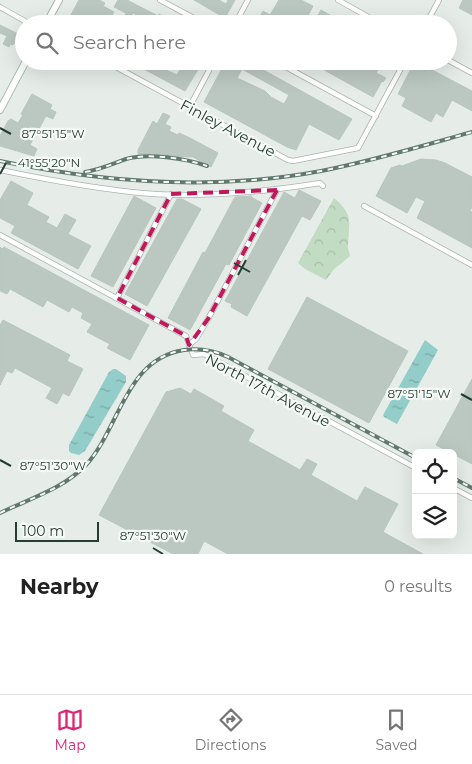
<!DOCTYPE html>
<meta charset="utf-8">
<style>
body{margin:0;font-family:Montserrat,sans-serif;background:#f6f6f6;color:#222}
.controls{position:absolute;right:15px;bottom:15px;display:grid;overflow:hidden;border-radius:8px;box-shadow:0 5px 20px #0002}
.controls button{width:45px;height:45px;display:grid;place-items:center;padding:0;border:0;border-bottom:1px solid #e0e0e0;background:#fff;color:#222;font:25px sans-serif}
.scale{position:absolute;left:15px;bottom:12px;width:84px;box-sizing:border-box;padding-left:5px;border:2px solid #263e32;border-top:0;font-size:14px;line-height:18px;white-space:nowrap;color:#263e32;-webkit-text-stroke:4px #f6faf7;paint-order:stroke}
.list{margin:0;padding:0;list-style:none}
h2{display:flex;justify-content:space-between;align-items:center;height:65px;margin:0;padding:0 20px;font-size:21px}
h2 small{font-size:16px;font-weight:400;color:#767676}
.icon{flex:none;width:28px;height:28px;fill:none;stroke:currentColor;stroke-width:2;stroke-linecap:round;stroke-linejoin:round}
.map{position:relative;flex:none;width:472px;height:554px;overflow:hidden}
.search{position:absolute;background:#fff;box-shadow:0 5px 20px #0002;left:15px;right:15px;top:15px;height:55px;display:flex;align-items:center;gap:12px;box-sizing:border-box;padding:0 18px;border-radius:28px;color:#767676;font-size:19px}
.sheet{height:140px;background:#fff}
nav{display:flex;justify-content:space-around;align-items:center;box-sizing:border-box;height:70px;border-top:1px solid #e0e0e0;background:#fff;font-size:14px;color:#767676}
nav a{display:grid;justify-items:center;gap:2px}
nav .on{color:#db2777}
.map>svg:first-child{display:block}
</style>
<div class="map">
<svg width="472" height="554" viewBox="0 0 472 554">
<defs>
<pattern id="forest-crowns" width="20" height="18" patternUnits="userSpaceOnUse" patternTransform="scale(1.25)"><rect width="20" height="18" fill="#c1dcc2"/><path d="M2 6a3 3 0 1 1 6 0M12 15a3 3 0 1 1 6 0" fill="none" stroke="#a6bea7"/></pattern>
<pattern id="water-ripples" width="26" height="14" patternUnits="userSpaceOnUse" patternTransform="scale(1.25)"><rect width="26" height="14" fill="#93cdc9"/><path d="M2 4q2-2 4 0t4 0M15 11q2-2 4 0t4 0" fill="none" stroke="#78a8a4"/></pattern>
</defs>
<rect width="100%" height="100%" fill="#e6ede8"/>
<path fill="url(#forest-crowns)" d="M 334,198 C 354,215 349,222 348,245 C 347,248 350,252 350,256 L 334,269 L 326,280 L 305,269 L 298,263 Z"/>
<g fill="url(#water-ripples)">
<polygon points="425,340 438,350 397,424 384,417 383,415"/>
<polygon points="113,369 116,369 126,376 126,382 85,451 79,455 71,453 69,451 69,445 109,372"/>
</g>
<g fill="#bbc8c1" stroke="#b8c7be" fill-rule="evenodd">
<polygon points="79,0 99,0 105,3 103,6 114,12 106,24 66,24"/>
<polygon points="118,0 127,0 158,16 159,14 176,24 155,24 133,13 129,20 136,24 125,24 122,22 126,13 114,7"/>
<polygon points="194,0 219,0 226,4 228,0 235,0 225,18"/>
<polygon points="279,0 301,0 313,6 306,19 315,24 256,24 263,11 270,15"/>
<polygon points="463,0 472,0 472,15 459,8"/>
<polygon points="321,10 337,19 345,24 319,24 315,21"/>
<polygon points="0,25 20,35 13,45 10,44 9,47 3,44 7,36 0,33"/>
<polygon points="129,61 154,61 161,65 163,61 170,61 166,70 177,75 184,63 192,68 196,61 203,61 185,91"/>
<path d="M 226,61 L 247,61 L 352,119 L 339,140 L 309,124 L 296,150 L 287,147 L 204,102 ZM 242,69 L 289,95 L 284,104 L 271,97 L 265,91 L 237,78 Z"/>
<polygon points="308,61 319,61 326,65 329,61 383,61 376,73 386,78 383,82 382,81 373,97"/>
<polygon points="415,61 472,91 472,111 452,100 443,117 436,113 431,122 402,106 406,98 398,94"/>
<polygon points="32,94 52,105 50,109 56,112 53,119 46,116 30,145 37,149 34,156 0,146 0,136 8,121 11,119 18,123 23,115 21,114"/>
<polygon points="163,113 170,116 165,124 171,127 169,131 178,135 179,133 188,137 218,153 211,167 193,157 138,156 138,150 153,121 157,124"/>
<polygon points="421,159 436,160 445,163 472,177 472,207 470,211 472,212 472,248 417,218 425,201 416,197 407,213 376,196 391,168 400,165 402,166"/>
<polygon points="11,181 33,193 27,205 49,217 46,222 57,228 65,214 76,220 68,234 91,246 78,269 11,233 15,226 0,218 0,200"/>
<polygon points="299,190 321,201 310,220 302,216 247,316 231,307 232,304 225,301 284,192 295,198"/>
<polygon points="134,196 156,208 113,287 91,276"/>
<polygon points="252,196 251,197 262,203 229,265 226,264 190,330 168,318 203,252 205,253 235,197"/>
<polygon points="177,199 182,199 201,209 147,306 125,294"/>
<polygon points="0,247 2,249 4,247 149,325 130,360 107,348 110,344 87,332 92,324 81,318 83,313 72,307 69,312 47,300 43,307 10,289 7,294 0,291"/>
<polygon points="307,297 408,351 369,423 268,369"/>
<polygon points="3,320 70,355 67,361 83,369 69,396 63,393 57,404 46,398 52,388 15,368 12,373 7,371 0,385 0,325"/>
<polygon points="472,379 472,464 436,445"/>
<polygon points="180,388 191,394 194,389 224,406 221,411 254,430 248,441 300,470 307,459 317,464 311,475 357,501 365,487 398,504 383,532 423,554 228,554 204,541 198,554 173,554 99,515 166,392"/>
</g>
<g fill="none" stroke-linecap="round" stroke-linejoin="round">
<defs>
<g id="street">
<polyline points="160,0 205,24"/>
<polyline points="338,0 381,24"/>
<polyline points="0,7 30,24"/>
<polyline points="235,24 248,0"/>
<polyline points="426,24 439,0"/>
<polyline points="448,60 472,73"/>
<polyline points="105,61 288,160 293,161 358,148 405,61"/>
<polyline points="275,61 376,116"/>
<polyline points="189,108 214,61"/>
<path d="M 0,170 C 43,179 87,187 131,192 C 194,199 258,193 320,183 L 323,186"/>
<polyline points="364,206 472,265"/>
<polyline points="0,235 186,336 193,355 204,354 416,468"/>
<polyline points="117,298 171,194"/>
<polyline points="189,345 196,339 208,319 277,190"/>
<polyline points="453,488 472,498"/>
</g>
<g id="secondary">
<polyline points="46,24 59,0"/>
<polyline points="0,110 26,61"/>
</g>
</defs>
<use href="#street" stroke="#a9b5ae" stroke-width="6"/>
<use href="#secondary" stroke="#a5b8ad" stroke-width="8"/>
<use href="#street" stroke="#fff" stroke-width="4.5"/>
<use href="#secondary" stroke="#fff" stroke-width="6"/>
<defs>
<g id="rail">
<path d="M 0,161 C 105,183 215,191 321,171 C 372,161 422,146 472,132"/>
<path d="M 85,172 C 100,170 112,164 126,159 C 148,153 185,158 207,166"/>
<polyline points="453,478 472,488"/>
<path d="M 0,513 C 29,499 63,489 86,465 C 120,428 125,359 184,350 C 199,348 213,350 228,357 L 416,458"/>
</g>
</defs>
<use href="#rail" stroke="#61796d" stroke-width="4"/>
<use href="#rail" stroke="#f6faf7" stroke-width="2" stroke-dasharray="5.5" stroke-linecap="butt"/>
</g>
<path fill="none" stroke="#c2185b" stroke-width="4" stroke-dasharray="10 6" stroke-linejoin="round" d="M 277,190 L 208,319 L 189,345 L 186,336 L 117,298 L 171,194 Z"/>
<path fill="none" stroke="#263e32" stroke-width="2" d="M 0,128 L 11,134M 0,174 L 6,163M 234,263 L 250,272M 238,275 L 246,260M 461,394 L 472,400M 0,460 L 11,466M 153,548 L 163,554"/>
<g text-anchor="middle" dominant-baseline="central" stroke-width="4.5" stroke-linejoin="round" paint-order="stroke">
<g font-size="15" fill="#263e32" stroke="#f6faf7">
<text transform="translate(228 128) rotate(28)">Finley Avenue</text>
<text transform="translate(268 390) rotate(28)">North 17th Avenue</text>
</g>
</g>
<g font-size="12" text-anchor="middle" fill="#263e32" stroke="#f6faf7" stroke-width="4.5" stroke-linejoin="round" paint-order="stroke">
<text x="53" y="138">87°51'15"W</text>
<text x="49" y="167">41°55'20"N</text>
<text x="419" y="398">87°51'15"W</text>
<text x="53" y="470">87°51'30"W</text>
<text x="153" y="540">87°51'30"W</text>
</g>
</svg>
<div class="controls">
<button><svg class="icon" aria-label="locate" viewBox="0 0 24 24"><circle cx="12" cy="12" r="6"/><path d="M12 2v4M12 18v4M2 12h4M18 12h4"/></svg></button>
<button><svg class="icon" aria-label="layers" viewBox="0 0 24 24"><path d="M12 4l9 5-9 5-9-5zM3 14l9 5 9-5"/></svg></button>
</div>
<div class="scale">100 m</div>
<div class="search"><svg class="icon" aria-label="search" viewBox="0 0 24 24"><circle cx="10" cy="10" r="6"/><path d="M15 15l6 6"/></svg>Search here</div>
</div>
<section class="sheet">
<h2>Nearby<small>0 results</small></h2>
<ul class="list">
</ul>
</section>
<nav>
<a class="on"><svg class="icon" aria-label="map" viewBox="0 0 24 24"><path d="M3 6l6-2 6 2 6-2v14l-6 2-6-2-6 2zM9 4v14M15 6v14"/></svg>Map</a>
<a><svg class="icon" aria-label="directions" viewBox="0 0 24 24"><path d="M12 3l9 9-9 9-9-9zM9 14v-3h6M13 9l2 2-2 2"/></svg>Directions</a>
<a><svg class="icon" aria-label="saved" viewBox="0 0 24 24"><path d="M7 4h10v16l-5-4-5 4z"/></svg>Saved</a>
</nav>
